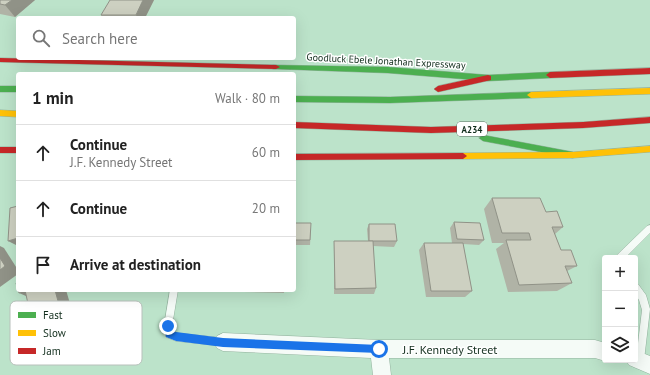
<!DOCTYPE html>
<meta charset="utf-8">
<style>
body{margin:0;font-family:"PT Sans",sans-serif;background:#f6f6f6;color:#222}
.controls{position:absolute;right:12px;bottom:12px;display:grid;overflow:hidden;border-radius:4px;box-shadow:0 4px 16px #0002}
.controls button{width:36px;height:36px;display:grid;place-items:center;padding:0;border:0;border-bottom:1px solid #e0e0e0;background:#fff;color:#222;font:20px sans-serif}
.stop{position:absolute;width:12px;height:12px;margin:-9px;border:3px solid #1a73e8;border-radius:50%;background:#fff}
.stop.end{background:#1a73e8;border-color:#fff;box-shadow:0 1px 4px #0008}
.list{margin:0;padding:0;list-style:none}
h2{display:flex;justify-content:space-between;align-items:center;height:52px;margin:0;padding:0 16px;font-size:17px}
h2 small{font-size:13px;font-weight:400;color:#767676}
.list li{display:grid;grid-template-columns:26px 1fr auto;gap:12px;align-items:center;box-sizing:border-box;height:56px;padding:0 16px;border-top:1px solid #e0e0e0}
.list b{display:block;font-size:15px;white-space:nowrap}
.list p{margin:0;font-size:13px;white-space:nowrap;color:#767676}
.list em{font-size:13px;font-style:normal;color:#767676}
.icon{flex:none;width:22px;height:22px;fill:none;stroke:currentColor;stroke-width:2;stroke-linecap:round;stroke-linejoin:round}
.map{position:relative;flex:none;width:650px;height:375px;overflow:hidden}
.search{position:absolute;background:#fff;box-shadow:0 4px 16px #0002;left:16px;top:16px;width:280px;height:44px;display:flex;align-items:center;gap:10px;box-sizing:border-box;padding:0 14px;border-radius:4px;color:#767676;font-size:15px}
.panel{position:absolute;background:#fff;box-shadow:0 4px 16px #0002;left:16px;top:72px;width:280px;height:220px;border-radius:4px}
.map>svg:first-child{display:block}
</style>
<div class="map">
<svg width="650" height="375" viewBox="0 0 650 375">
<rect width="100%" height="100%" fill="#bce3ca"/>
<g fill="none" stroke-linecap="round" stroke-linejoin="round">
<defs>
<g id="lane">
<polygon points="650,225 650,233 625,258 616,258 617,255 647,226"/>
<polygon points="635,283 638,284 646,295 650,309 644,360 643,363 640,364 637,363 636,360 642,310 639,300 635,294"/>
<polygon points="170,290 178,290 172,326 173,331 176,333 223,338 226,339 227,342 226,345 223,346 176,341 166,337 164,326"/>
</g>
<g id="street">
<polygon points="223,333 379,340 595,340 605,343 605,360 607,360 605,361 595,358 389,358 391,375 373,375 371,358 223,351 217,348 214,342 217,336"/>
<polygon points="635,350 650,356 650,374 629,365 626,360 635,360"/>
</g>
<g id="fast">
<polygon points="273,65 388,67 488,75 550,72 554,75 550,78 488,81 388,73 276,69 273,69"/>
<rect x="0" y="86" width="18" height="6"/>
<polygon points="531,92 535,95 531,98 390,103 294,102 294,96 390,97"/>
<polygon points="483,135 573,152 577,155 573,158 483,141 479,138"/>
</g>
<g id="slow">
<polygon points="650,88 650,94 531,98 527,95 531,92"/>
<polygon points="0,110 18,111 18,117 0,116"/>
<polygon points="650,146 650,152 573,158 463,159 459,156 463,153 573,152"/>
</g>
<g id="jam">
<polygon points="0,58 276,65 280,67 276,69 0,62"/>
<polygon points="650,68 650,74 550,78 546,75 550,72"/>
<polygon points="488,75 491,76 491,80 438,92 434,89 438,86"/>
<polygon points="650,117 650,123 583,128 431,133 294,128 294,122 431,127 583,122"/>
<rect x="0" y="147" width="18" height="6"/>
<polygon points="463,153 467,156 463,159 294,160 294,154"/>
</g>
</defs>
<use href="#lane" stroke="#94b39f" stroke-width="1"/>
<use href="#street" stroke="#94b39f" stroke-width="1"/>
<use href="#fast" stroke="#94b39f" stroke-width="1"/>
<use href="#slow" stroke="#94b39f" stroke-width="1"/>
<use href="#jam" stroke="#94b39f" stroke-width="1"/>
<use href="#lane" fill="#f5fbf7" fill-rule="evenodd"/>
<use href="#street" fill="#f5fbf7" fill-rule="evenodd"/>
<use href="#fast" fill="#4caf50" fill-rule="evenodd"/>
<use href="#slow" fill="#ffc107" fill-rule="evenodd"/>
<use href="#jam" fill="#c62828" fill-rule="evenodd"/>
</g>
<g fill="#b0b3a6">
<polygon points="0,0 35,0 15,17 0,14"/>
<polygon points="154,0 145,18 103,18 101,15"/>
<polygon points="492,198 546,212 563,227 555,234 561,250 577,266 567,271 572,283 557,291 508,292 496,249 504,243 492,243 484,209"/>
<polygon points="454,222 484,240 479,245 463,244 472,291 465,297 426,297 419,250 424,243 452,243 450,228"/>
<polygon points="294,223 311,229 310,245 294,245"/>
<polygon points="369,224 397,241 394,247 373,246 376,288 374,294 334,294 334,241 368,241 367,229"/>
<polygon points="243,290 284,290 284,293 244,292"/>
</g>
<g fill="#909287">
<polygon points="12,0 35,0 15,17 5,5"/>
<polygon points="143,0 154,0 145,18 137,18 136,15"/>
<polygon points="18,238 18,246 8,241"/>
<polygon points="0,246 4,248 18,270 18,274 0,287"/>
<polygon points="25,290 33,299 19,293"/>
<polygon points="55,290 66,290 82,344 50,362 39,360 42,334 27,330"/>
</g>
<g fill="#cdd0c1" stroke="#909287">
<polygon points="0,0 12,0 5,5 0,4"/>
<polygon points="110,0 143,0 136,15 101,15"/>
<polygon points="492,198 540,198 546,212 557,211 563,227 552,227 561,250 571,250 577,266 565,266 572,283 519,285 506,240 531,240 529,233 502,233"/>
<polygon points="18,206 18,238 8,241 10,208"/>
<polygon points="454,222 480,223 484,240 457,239"/>
<polygon points="294,223 311,223 310,240 294,240"/>
<polygon points="369,224 395,224 397,241 369,241"/>
<polygon points="334,241 373,241 376,288 335,289"/>
<polygon points="424,243 463,243 472,291 431,291"/>
<polygon points="0,258 5,266 0,270"/>
<polygon points="18,282 18,290 16,283"/>
<polygon points="18,290 25,290 19,293"/>
<polygon points="25,290 55,290 61,312 27,330 24,316 30,313"/>
</g>
<polygon fill="#1a73e8" points="168,322 170,323 172,331 176,332 223,338 379,345 382,346 383,349 382,352 379,353 223,347 176,341 166,337 164,326"/>
<g text-anchor="middle" dominant-baseline="central" stroke-width="3" stroke-linejoin="round" paint-order="stroke">
<rect fill="#fff" stroke="#586c60" stroke-width="1" x="457" y="122" width="30" height="14" rx="3"/>
<g font-size="9" font-weight="bold" fill="#112d1c">
<text x="472" y="129">A234</text>
</g>
<g font-size="10" fill="#112d1c" stroke="#fff">
<text transform="translate(386 61) rotate(3)">Goodluck Ebele Jonathan Expressway</text>
</g>
<g font-size="12" fill="#112d1c" stroke="#fff">
<text x="450" y="349">J.F. Kennedy Street</text>
</g>
</g>
<rect x="10" y="301" width="132" height="64" rx="6" fill="#fff" stroke="#b8c0bb" stroke-width="1"/>
<rect x="18" y="312" width="18" height="6" fill="#4caf50"/>
<rect x="18" y="330" width="18" height="6" fill="#ffc107"/>
<rect x="18" y="348" width="18" height="6" fill="#c62828"/>
<g font-size="11" fill="#112d1c">
<text x="43" y="319">Fast</text>
<text x="43" y="337">Slow</text>
<text x="43" y="355">Jam</text>
</g>
</svg>
<div class="controls">
<button>+</button>
<button>−</button>
<button><svg class="icon" aria-label="layers" viewBox="0 0 24 24"><path d="M12 4l9 5-9 5-9-5zM3 14l9 5 9-5"/></svg></button>
</div>
<div class="stop" style="left:379px;top:349px"></div>
<div class="stop end" style="left:168px;top:326px"></div>
<div class="search"><svg class="icon" aria-label="search" viewBox="0 0 24 24"><circle cx="10" cy="10" r="6"/><path d="M15 15l6 6"/></svg>Search here</div>
<section class="panel">
<h2>1 min<small>Walk · 80 m</small></h2>
<ul class="list">
<li><svg class="icon" aria-label="ahead" viewBox="0 0 24 24"><path d="M12 20V5M6 11l6-6 6 6"/></svg><div><b>Continue</b><p>J.F. Kennedy Street</p></div><em>60 m</em></li>
<li><svg class="icon" aria-label="ahead" viewBox="0 0 24 24"><path d="M12 20V5M6 11l6-6 6 6"/></svg><div><b>Continue</b></div><em>20 m</em></li>
<li><svg class="icon" aria-label="arrive" viewBox="0 0 24 24"><path d="M6 21V4h12l-3 4 3 4H6"/></svg><div><b>Arrive at destination</b></div></li>
</ul>
</section>
</div>
